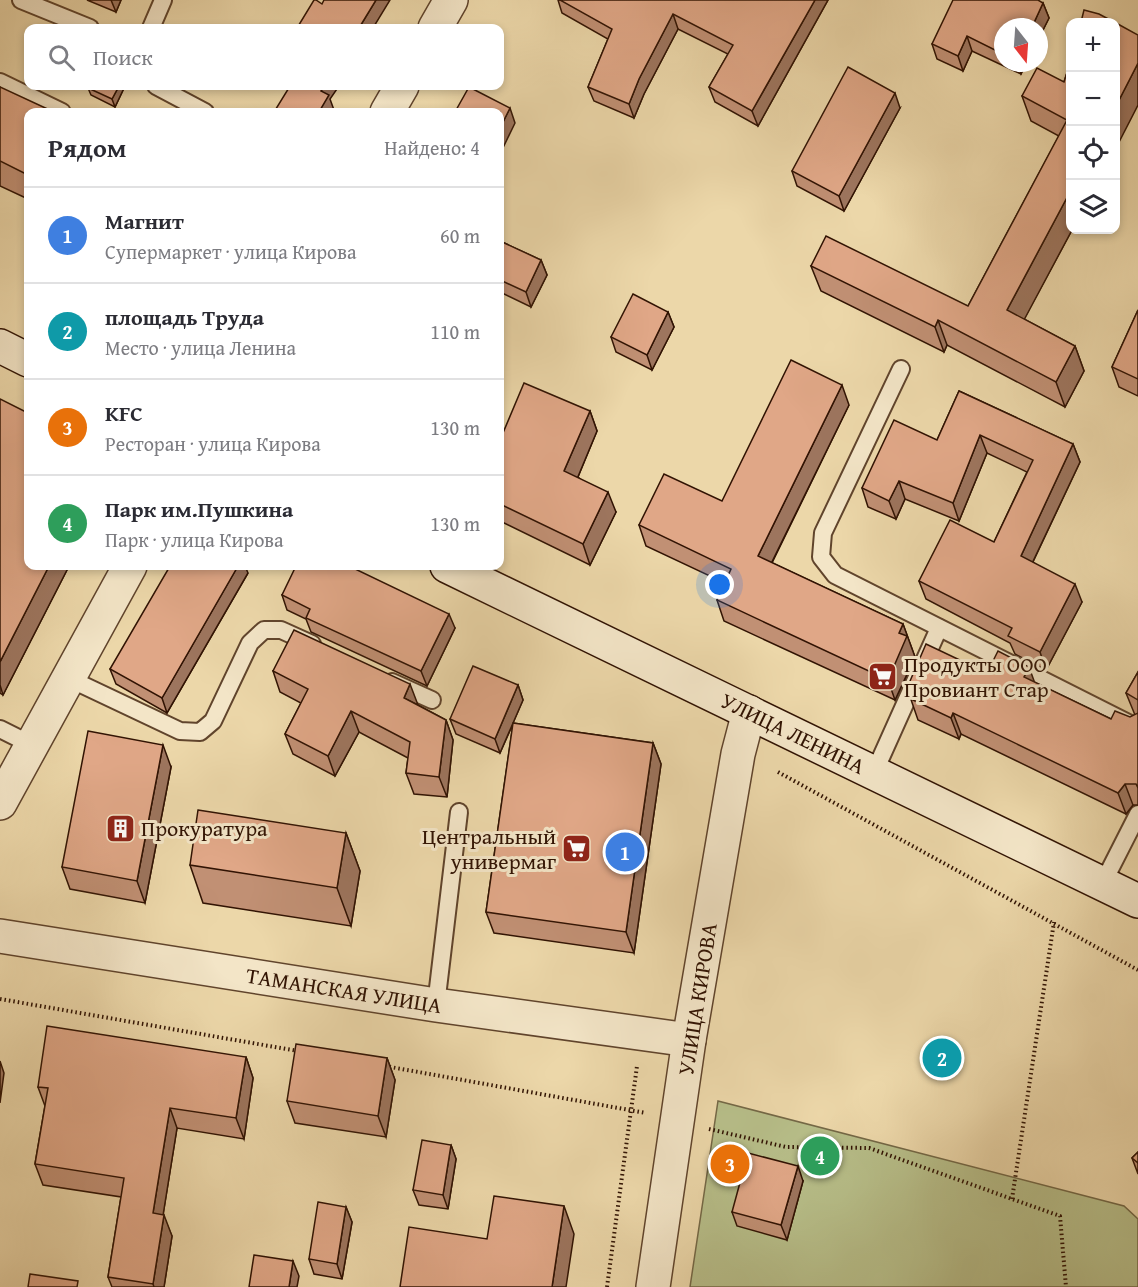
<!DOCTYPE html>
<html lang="ru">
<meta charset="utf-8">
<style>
body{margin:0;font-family:"Gentium Book Plus",serif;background:#f2f2f3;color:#2b2b33}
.controls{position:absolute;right:18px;top:18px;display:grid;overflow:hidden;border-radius:12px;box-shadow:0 3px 9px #0003}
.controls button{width:54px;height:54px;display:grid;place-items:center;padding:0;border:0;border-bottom:2px solid #e1e1e2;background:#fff;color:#2b2b33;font:30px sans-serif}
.compass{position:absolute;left:994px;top:18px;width:54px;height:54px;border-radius:50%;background:#fff;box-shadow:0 3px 9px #0003;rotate:163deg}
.you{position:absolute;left:720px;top:585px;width:21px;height:21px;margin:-15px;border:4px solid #fff;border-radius:50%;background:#1a73e8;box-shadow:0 0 0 9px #1a73e833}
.badge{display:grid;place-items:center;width:39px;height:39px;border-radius:50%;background:#b45309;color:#fff;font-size:20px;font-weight:700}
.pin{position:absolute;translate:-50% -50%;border:3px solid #fff;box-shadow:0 2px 6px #0006}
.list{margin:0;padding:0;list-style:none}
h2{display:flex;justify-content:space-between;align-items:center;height:78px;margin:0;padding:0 24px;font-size:26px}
h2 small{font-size:20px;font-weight:400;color:#7c7c81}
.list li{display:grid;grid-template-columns:39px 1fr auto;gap:18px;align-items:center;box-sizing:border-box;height:96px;padding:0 24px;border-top:2px solid #e1e1e2}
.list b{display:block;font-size:22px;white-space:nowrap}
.list p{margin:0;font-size:20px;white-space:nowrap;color:#7c7c81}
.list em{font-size:20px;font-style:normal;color:#7c7c81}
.icon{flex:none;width:33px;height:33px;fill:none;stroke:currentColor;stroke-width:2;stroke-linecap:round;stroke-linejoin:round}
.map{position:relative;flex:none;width:1138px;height:1287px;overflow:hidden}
.search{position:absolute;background:#fff;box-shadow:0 3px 9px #0003;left:24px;top:24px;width:480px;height:66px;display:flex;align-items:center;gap:15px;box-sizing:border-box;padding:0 21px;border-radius:12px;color:#7c7c81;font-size:22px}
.panel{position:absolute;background:#fff;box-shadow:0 3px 9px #0003;left:24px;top:108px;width:480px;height:462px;border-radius:12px}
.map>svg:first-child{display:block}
</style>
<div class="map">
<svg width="1138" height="1287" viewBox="0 0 1138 1287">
<rect width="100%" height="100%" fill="#ecd7a9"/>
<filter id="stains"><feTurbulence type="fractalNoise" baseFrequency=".00333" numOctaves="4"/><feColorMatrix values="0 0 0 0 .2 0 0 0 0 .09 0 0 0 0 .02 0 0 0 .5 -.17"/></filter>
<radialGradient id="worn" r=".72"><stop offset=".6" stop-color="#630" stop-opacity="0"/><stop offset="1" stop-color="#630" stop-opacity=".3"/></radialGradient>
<polygon fill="#b7be89" stroke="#746846" stroke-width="1.5" points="718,1101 1124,1206 1138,1219 1138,1287 690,1287"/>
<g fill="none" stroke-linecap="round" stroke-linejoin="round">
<defs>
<g id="lane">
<polyline points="21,0 90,28"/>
<polyline points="151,28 163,0"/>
<polyline points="0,82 62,112"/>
<polyline points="156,86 205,112"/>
<polyline points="901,369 823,533 821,557 835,575 1138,728"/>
<polyline points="68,678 180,731 200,732 213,721 250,643 264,630 281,630 312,644"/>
<polyline points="392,682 432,700"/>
<polyline points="0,729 32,745"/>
<polyline points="874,773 939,628"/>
<polyline points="1103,883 1138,814"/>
<polyline points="436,1005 459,812"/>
</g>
<g id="street">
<polyline points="435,28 451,0"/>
<polyline points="387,112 402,86"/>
<polyline points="0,803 130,566"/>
<polyline points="0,936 436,1005 689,1040"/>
<polyline points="653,1287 689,1040 738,754 749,712"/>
</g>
<g id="secondary">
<polyline points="0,346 28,360"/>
<polyline points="447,566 1138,901"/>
</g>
</defs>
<use href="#lane" stroke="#60442c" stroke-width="20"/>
<use href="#street" stroke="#60442c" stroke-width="36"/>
<use href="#secondary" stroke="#311303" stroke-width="36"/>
<g stroke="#311303" stroke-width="4" stroke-dasharray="1.5 3" stroke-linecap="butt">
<polyline points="778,772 1138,970"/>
<polyline points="0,999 298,1051"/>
<polyline points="385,1066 646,1113"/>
<polyline points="709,1129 786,1147 869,1148 1060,1216 1066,1287"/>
<polyline points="1012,1199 1054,922"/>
<polyline points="607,1287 637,1066"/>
</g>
<use href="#lane" stroke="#f3e5c7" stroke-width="16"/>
<use href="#street" stroke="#f3e5c7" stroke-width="33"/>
<use href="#secondary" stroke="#f3e5c7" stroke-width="33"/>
</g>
<g fill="#c19074" stroke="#311303" stroke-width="1.5">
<polygon points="87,0 121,0 116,12"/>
<polygon points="558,0 828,0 758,126 715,102 709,87 728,54 678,29 644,94 634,118 594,101 588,87 608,39 562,13"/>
<polygon points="1043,3 1049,18 1039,38 1039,27 1003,27 1003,63 1026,63 1021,74 972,51 963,71 937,59 932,44"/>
<polygon points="1071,60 1071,230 1072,230 1024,319 1075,346 1084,371 1065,407 947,345 944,352 821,291 811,266 968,306 1059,136 1031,121 1022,96 1064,82"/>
<polygon points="90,86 125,86 115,107 91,95 88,88"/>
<polygon points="0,87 28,112 28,199 0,186"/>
<polygon points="900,108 844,211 797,186 792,171"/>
<polygon points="500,241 541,260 547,275 531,307 500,292"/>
<polygon points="1138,310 1138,396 1119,387 1112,367"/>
<polygon points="668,312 674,327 652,370 616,352 611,337"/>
<polygon points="959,391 1073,444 1080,462 1033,562 1082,602 1046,670 1015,654 1010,643 926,599 919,581 994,542 1027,472 987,453 959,521 905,499 896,519 868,507 862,488 937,440"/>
<polygon points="0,399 28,566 69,566 3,695 0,693"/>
<polygon points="849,405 772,563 903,624 915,657 895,700 724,621 717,600 725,583 646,546 639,525 722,501"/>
<polygon points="590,411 597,431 578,477 616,512 590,565 500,521 500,440"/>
<polygon points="248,573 167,713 116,684 110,669"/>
<polygon points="282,595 455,628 427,686 311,632 306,619 287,610"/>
<polygon points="273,671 418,705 446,720 453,740 447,797 414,794 406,773 408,758 359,732 335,776 293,754 285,734 301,703 280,692"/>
<polygon points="1138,672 1138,805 1133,805 1126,814 961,734 959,739 918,720 907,688 1034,682 1111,719 1130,717 1135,715 1126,693"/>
<polygon points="518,685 523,700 513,723 653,743 661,764 634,953 494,933 486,912 513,724 500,753 456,734 450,719"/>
<polygon points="171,767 145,903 70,889 62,867"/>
<polygon points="346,833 360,871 351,926 203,903 190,865"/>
<polygon points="246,1057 253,1078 244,1139 177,1128 163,1215 172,1236 164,1287 112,1287 108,1277 121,1197 43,1185 35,1164 45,1106 38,1087"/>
<polygon points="387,1058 395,1080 386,1137 295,1123 287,1101"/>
<polygon points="451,1145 456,1159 448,1209 419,1205 413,1190"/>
<polygon points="1138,1152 1138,1174 1132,1158"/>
<polygon points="803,1181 787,1240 737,1226 732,1212"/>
<polygon points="346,1207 352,1222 342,1279 314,1274 309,1259"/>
</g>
<g fill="#9d755e" stroke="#311303" stroke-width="1.5">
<polygon points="111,0 121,0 116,12"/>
<polygon points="376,0 390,0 373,28 359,28"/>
<polygon points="815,0 828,0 758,126 752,111"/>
<polygon points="1043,3 1049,18 1039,38 1039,27 1032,27"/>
<polygon points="673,14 678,29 644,94 634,118 629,104 639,79"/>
<polygon points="967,36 972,51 963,71 958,56"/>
<polygon points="1017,63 1026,63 1021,74"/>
<polygon points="1138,63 1138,105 1116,148 1116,106"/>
<polygon points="119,86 125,86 115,107 112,99"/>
<polygon points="324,86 339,86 330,99 334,110 332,112 319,112 321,91"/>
<polygon points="895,93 900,108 844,211 839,196"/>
<polygon points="510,108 515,123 500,154 500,128"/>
<polygon points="500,166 502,174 500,180"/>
<polygon points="1071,190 1071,230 1072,230 1016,335 1007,310"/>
<polygon points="541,260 547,275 531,307 526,292"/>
<polygon points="668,312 674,327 652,370 647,355"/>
<polygon points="938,320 947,345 944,352 935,327"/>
<polygon points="1075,346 1084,371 1065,407 1056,382"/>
<polygon points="842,385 849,405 765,576 758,556"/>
<polygon points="590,411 597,431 572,491 564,471"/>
<polygon points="980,435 987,453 959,521 953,503"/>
<polygon points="1073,444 1080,462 1027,574 1021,556"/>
<polygon points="899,481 905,499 896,519 889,501"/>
<polygon points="608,492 616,512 590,565 583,544"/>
<polygon points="49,566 69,566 3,695 0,685 0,662"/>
<polygon points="238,566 245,566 248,573 167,713 162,698"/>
<polygon points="1075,584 1082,602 1046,670 1040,652"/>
<polygon points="449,614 455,628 427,686 421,671"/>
<polygon points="903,624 915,657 895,700 888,680 899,633"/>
<polygon points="1029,667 1037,689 1024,677"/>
<polygon points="410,684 418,705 404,698"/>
<polygon points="518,685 523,700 500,753 495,739"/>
<polygon points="351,711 359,732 335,776 328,756"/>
<polygon points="953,713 961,734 959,739 951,718"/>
<polygon points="446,720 453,740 447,797 439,777"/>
<polygon points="653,743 661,764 634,953 626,932"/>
<polygon points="163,745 171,767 145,903 137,881"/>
<polygon points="1125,784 1133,805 1126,814 1118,793"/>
<polygon points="346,833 360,871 351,926 337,888"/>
<polygon points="246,1057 253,1078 244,1139 236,1118"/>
<polygon points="387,1058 395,1080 386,1137 378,1116"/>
<polygon points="0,1061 4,1073 0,1103"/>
<polygon points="170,1108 177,1128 160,1234 153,1213"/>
<polygon points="451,1145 456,1159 448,1209 443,1195"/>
<polygon points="798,1166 803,1181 787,1240 781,1225"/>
<polygon points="564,1206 574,1234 566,1287 552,1287"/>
<polygon points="346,1207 352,1222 342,1279 337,1264"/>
<polygon points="164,1215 172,1236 164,1287 154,1287 153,1284"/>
<polygon points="293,1261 299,1276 297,1287 289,1287"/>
</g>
<g fill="#e0a787" stroke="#311303" stroke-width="1.5">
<polygon points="314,0 316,0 322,4 324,0 376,0 359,28 297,28"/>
<polygon points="560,0 815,0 752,111 709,87 733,45 673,14 639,79 629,104 588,87 612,29"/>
<polygon points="953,0 1038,0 1043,3 1032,27 1003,27 1003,54 967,36 958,56 932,44"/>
<polygon points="1084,10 1099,14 1114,22 1081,22"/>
<polygon points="1116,23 1138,35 1138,63 1116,106"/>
<polygon points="1071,60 1071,190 1007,310 1075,346 1056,382 938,320 935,327 811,266 826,236 968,306 1067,120 1022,96 1037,68 1064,82"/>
<polygon points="848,67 895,93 839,196 792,171"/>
<polygon points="90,86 119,86 112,99 88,88"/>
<polygon points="290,86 324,86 321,91 329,95 319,112 274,112"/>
<polygon points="0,87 54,112 28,112 28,175 0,161"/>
<polygon points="469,87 510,108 500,128 500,112 455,112"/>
<polygon points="500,241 541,260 526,292 500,280"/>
<polygon points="633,294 668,312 647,355 611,337"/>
<polygon points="1138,310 1138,379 1112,367"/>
<polygon points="791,360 842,385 758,556 903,624 899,633 907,636 888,680 717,600 731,569 639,525 664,474 722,501"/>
<polygon points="524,383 590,411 564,471 608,492 583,544 500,504 500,440"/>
<polygon points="959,391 1073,444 1021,556 1075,584 1040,652 1008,636 1012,628 919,581 950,520 994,542 1033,460 980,435 953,503 899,481 889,501 862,488 894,420 937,440"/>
<polygon points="0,399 28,413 28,566 49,566 0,662"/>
<polygon points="170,566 238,566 162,698 110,669"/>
<polygon points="296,566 349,566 449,614 421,671 306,618 310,609 282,595"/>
<polygon points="294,630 410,684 404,698 446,720 439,777 406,773 410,742 351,711 328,756 285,734 308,689 273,671"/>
<polygon points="926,644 987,673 998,651 1029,667 1024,677 1111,719 1115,711 1130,717 1138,713 1138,788 1136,784 1125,784 1118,793 953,713 951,718 911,699 914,691 907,688"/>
<polygon points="473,666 518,685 495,739 450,719"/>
<polygon points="1138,672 1138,700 1126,693"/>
<polygon points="513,723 653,743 626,932 486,912"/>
<polygon points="88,731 163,745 137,881 62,867"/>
<polygon points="198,810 346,833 337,888 190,865"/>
<polygon points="47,1026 246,1057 236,1118 170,1108 153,1213 164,1215 153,1284 108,1277 124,1178 35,1164 48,1088 38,1087"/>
<polygon points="296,1044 387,1058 378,1116 287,1101"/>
<polygon points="422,1140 451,1145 443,1195 413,1190"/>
<polygon points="1138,1152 1138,1163 1132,1158"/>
<polygon points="748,1153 798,1166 781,1225 732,1212"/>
<polygon points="494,1196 564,1206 552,1287 400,1287 409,1227 487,1239"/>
<polygon points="318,1202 346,1207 337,1264 309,1259"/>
<polygon points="254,1255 293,1261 289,1287 249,1287"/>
<polygon points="30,1274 78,1281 77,1287 28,1287"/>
</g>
<defs>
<symbol id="supermarket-square" viewBox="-11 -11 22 22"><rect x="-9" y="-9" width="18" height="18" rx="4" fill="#8f2418" stroke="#f3e5c7"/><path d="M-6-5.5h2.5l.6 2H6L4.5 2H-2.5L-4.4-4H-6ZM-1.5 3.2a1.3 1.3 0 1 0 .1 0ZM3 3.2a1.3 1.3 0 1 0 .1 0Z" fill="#fff"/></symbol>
<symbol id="building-square" viewBox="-11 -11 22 22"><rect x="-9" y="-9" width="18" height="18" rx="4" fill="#8f2418" stroke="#f3e5c7"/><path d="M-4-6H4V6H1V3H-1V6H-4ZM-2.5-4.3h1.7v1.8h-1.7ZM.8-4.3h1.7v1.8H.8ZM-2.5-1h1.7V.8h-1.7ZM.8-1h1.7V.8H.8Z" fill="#fff"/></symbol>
</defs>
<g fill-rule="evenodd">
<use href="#supermarket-square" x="866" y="660" width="33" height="33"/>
<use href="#building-square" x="104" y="812" width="33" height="33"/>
<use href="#supermarket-square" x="560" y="832" width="33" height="33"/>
</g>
<g text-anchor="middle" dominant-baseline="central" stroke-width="6" stroke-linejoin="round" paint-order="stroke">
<g font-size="22" fill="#311303" stroke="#f3e5c7" text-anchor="start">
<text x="904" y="664">Продукты ООО<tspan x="904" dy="25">Провиант Стар</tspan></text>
<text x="141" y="828">Прокуратура</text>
<text x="556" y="836" text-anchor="end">Центральный<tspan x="556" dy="25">универмаг</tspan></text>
</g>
<g font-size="22" fill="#311303" stroke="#f3e5c7">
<text transform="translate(793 733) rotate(26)">УЛИЦА ЛЕНИНА</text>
<text transform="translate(344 990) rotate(9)">ТАМАНСКАЯ УЛИЦА</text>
<text transform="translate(697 999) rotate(-81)">УЛИЦА КИРОВА</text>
</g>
</g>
<rect width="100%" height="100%" filter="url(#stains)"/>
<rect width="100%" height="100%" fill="url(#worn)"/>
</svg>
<div class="controls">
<button>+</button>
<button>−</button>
<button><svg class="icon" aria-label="locate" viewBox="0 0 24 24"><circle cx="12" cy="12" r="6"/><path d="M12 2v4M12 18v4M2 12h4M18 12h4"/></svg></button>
<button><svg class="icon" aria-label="layers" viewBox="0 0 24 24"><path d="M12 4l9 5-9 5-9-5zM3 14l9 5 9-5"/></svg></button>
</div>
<svg class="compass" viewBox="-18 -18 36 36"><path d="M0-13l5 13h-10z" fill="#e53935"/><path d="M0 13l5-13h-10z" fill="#7c7c81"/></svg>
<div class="you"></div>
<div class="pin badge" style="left:625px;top:852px;background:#3f7fe0">1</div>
<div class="pin badge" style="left:942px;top:1058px;background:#0f9aa8">2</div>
<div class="pin badge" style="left:730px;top:1164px;background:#e8710a">3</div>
<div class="pin badge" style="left:820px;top:1156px;background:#2e9e5b">4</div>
<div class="search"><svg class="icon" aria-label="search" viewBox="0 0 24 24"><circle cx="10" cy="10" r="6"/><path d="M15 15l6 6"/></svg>Поиск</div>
<section class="panel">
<h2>Рядом<small>Найдено: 4</small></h2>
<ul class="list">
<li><span class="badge" style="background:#3f7fe0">1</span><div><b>Магнит</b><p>Супермаркет · улица Кирова</p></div><em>60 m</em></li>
<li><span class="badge" style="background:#0f9aa8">2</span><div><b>площадь Труда</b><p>Место · улица Ленина</p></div><em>110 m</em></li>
<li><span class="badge" style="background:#e8710a">3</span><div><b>KFC</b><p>Ресторан · улица Кирова</p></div><em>130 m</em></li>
<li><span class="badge" style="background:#2e9e5b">4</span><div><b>Парк им.Пушкина</b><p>Парк · улица Кирова</p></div><em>130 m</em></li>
</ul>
</section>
</div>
